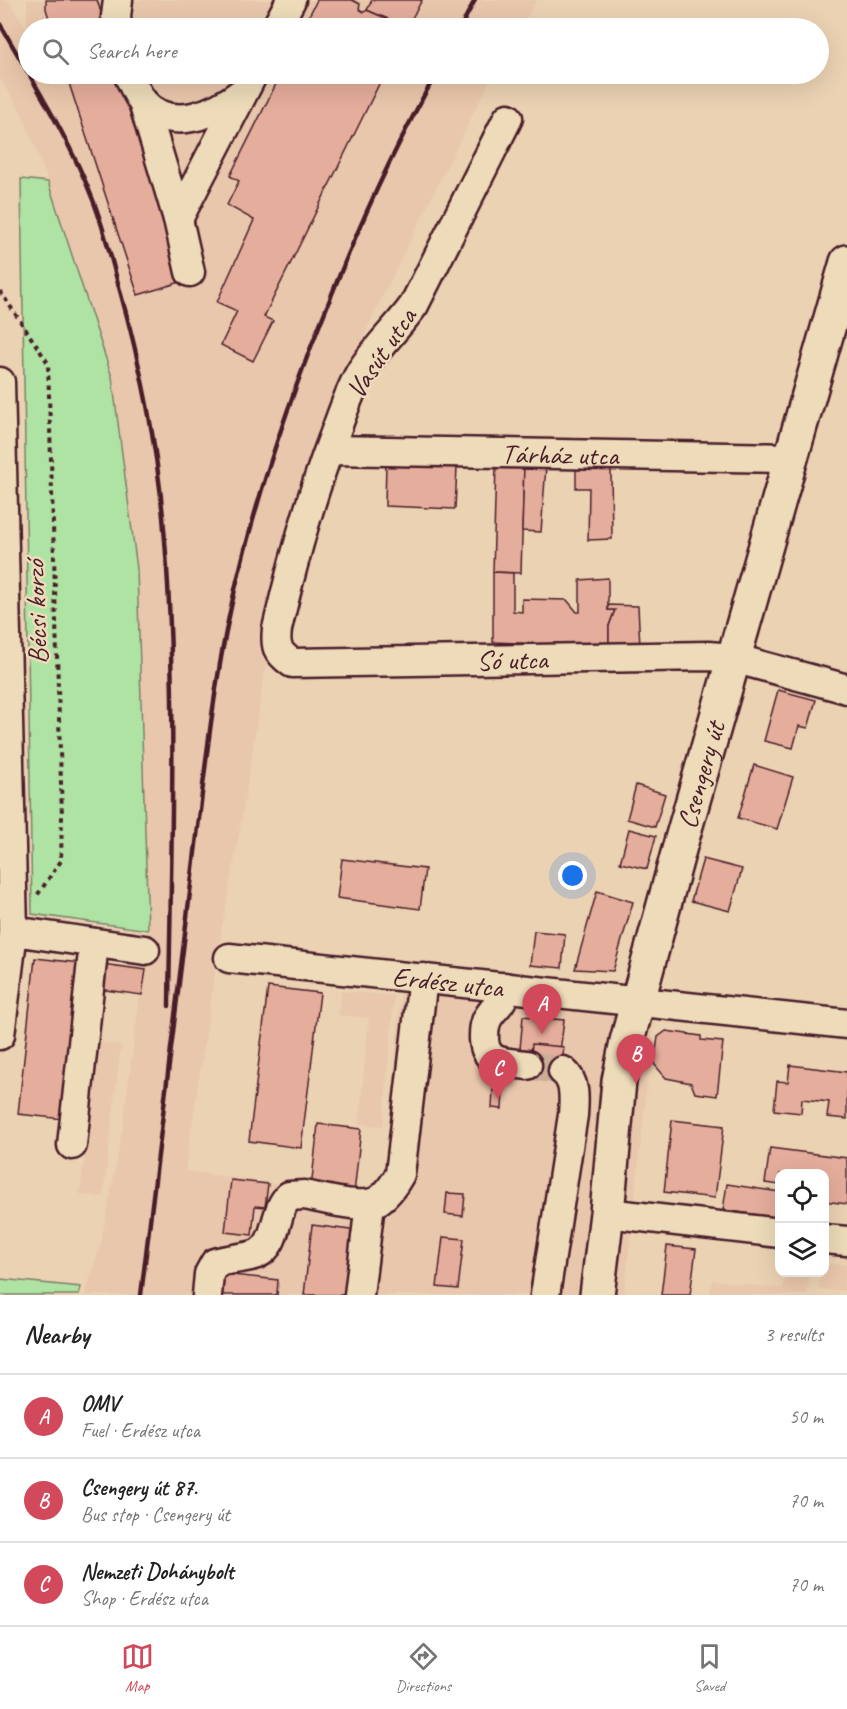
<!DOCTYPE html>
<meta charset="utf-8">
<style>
body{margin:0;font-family:Caveat,sans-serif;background:#f6f6f6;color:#222}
.controls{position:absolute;right:18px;bottom:18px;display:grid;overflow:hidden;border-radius:12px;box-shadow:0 6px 24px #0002}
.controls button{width:54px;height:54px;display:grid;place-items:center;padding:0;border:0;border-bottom:2px solid #e0e0e0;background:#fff;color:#222;font:30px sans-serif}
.you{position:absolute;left:573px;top:876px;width:21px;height:21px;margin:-15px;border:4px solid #fff;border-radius:50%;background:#1a73e8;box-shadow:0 0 0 9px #1a73e833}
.badge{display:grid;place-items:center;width:39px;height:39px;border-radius:50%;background:#d1495b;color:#fff;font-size:20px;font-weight:700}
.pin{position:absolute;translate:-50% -50px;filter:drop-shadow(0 2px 3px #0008)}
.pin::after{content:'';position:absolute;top:32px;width:21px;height:18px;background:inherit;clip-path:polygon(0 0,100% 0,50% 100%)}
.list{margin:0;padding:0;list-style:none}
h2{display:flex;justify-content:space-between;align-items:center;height:78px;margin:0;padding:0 24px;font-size:26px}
h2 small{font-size:20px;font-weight:400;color:#767676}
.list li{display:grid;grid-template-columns:39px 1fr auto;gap:18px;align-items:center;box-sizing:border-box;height:84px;padding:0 24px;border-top:2px solid #e0e0e0}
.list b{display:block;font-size:22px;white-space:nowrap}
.list p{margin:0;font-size:20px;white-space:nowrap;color:#767676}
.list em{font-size:20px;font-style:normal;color:#767676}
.icon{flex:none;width:33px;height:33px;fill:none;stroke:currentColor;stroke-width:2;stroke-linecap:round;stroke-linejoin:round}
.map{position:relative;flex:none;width:847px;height:1295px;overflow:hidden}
.search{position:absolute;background:#fff;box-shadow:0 6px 24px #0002;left:18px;right:18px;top:18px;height:66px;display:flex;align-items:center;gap:15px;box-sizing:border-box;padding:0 21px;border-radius:33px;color:#767676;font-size:22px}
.sheet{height:330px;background:#fff}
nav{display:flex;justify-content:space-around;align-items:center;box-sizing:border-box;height:84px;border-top:2px solid #e0e0e0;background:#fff;font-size:16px;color:#767676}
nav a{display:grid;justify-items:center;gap:3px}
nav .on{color:#d1495b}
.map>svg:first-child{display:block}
</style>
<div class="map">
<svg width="847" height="1295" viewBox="0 0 847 1295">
<rect width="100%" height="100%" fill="#ebd2b3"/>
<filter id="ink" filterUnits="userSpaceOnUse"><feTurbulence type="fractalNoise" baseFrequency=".0167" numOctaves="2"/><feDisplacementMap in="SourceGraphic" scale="12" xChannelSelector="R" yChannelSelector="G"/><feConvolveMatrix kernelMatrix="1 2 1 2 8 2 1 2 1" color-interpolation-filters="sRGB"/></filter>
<g filter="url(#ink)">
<g fill="#e9c7ac">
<polygon points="0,0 8,0 27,29 27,0 537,0 520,28 28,28 28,74 493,74 370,322 321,447 274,614 241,824 222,927 185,1171 358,1196 371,1189 380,1179 387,1164 401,987 655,1013 624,1295 85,1295 101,1243 123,1126 148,930 137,569 112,377 48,181 22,113 0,79"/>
<polygon points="341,991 394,996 383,1126 359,1124 369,1018 339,1015"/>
<polygon points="98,1042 121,1045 103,1197 80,1194"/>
<polygon points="825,1264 847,1265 847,1291 819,1289 820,1273 824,1272"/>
<polygon points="785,1273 810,1273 807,1293 806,1295 710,1295 712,1280 783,1289"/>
</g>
<g fill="#afe3a4" stroke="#7c8168" stroke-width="1.5">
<polygon points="21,179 48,182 112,377 137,569 148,930 32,914"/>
<polygon points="0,1279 81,1287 79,1295 0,1295"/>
</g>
<g fill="#e5ad9b" stroke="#4a1f2b" stroke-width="1.5">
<polygon points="46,0 97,0 106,28 52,28 46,9"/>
<polygon points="317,0 352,0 360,4 359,9 364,12 367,10 407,27 406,28 303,28"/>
<polygon points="372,0 422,0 407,27 367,10"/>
<polygon points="66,74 120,74 187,280 138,295"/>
<polygon points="281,74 384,74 264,317 273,321 253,361 221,345 237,311 217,302 254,220 227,205 239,181 230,176"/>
<polygon points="386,463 457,467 455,509 385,506"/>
<polygon points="496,465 524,465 521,573 493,572"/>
<polygon points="524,465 546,466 541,532 522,531"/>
<polygon points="576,469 611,470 612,539 588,540 589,488 576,488"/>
<polygon points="493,572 513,573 513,611 522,612 522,599 567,600 577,612 580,612 580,580 608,578 608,610 615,610 609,626 609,647 493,642"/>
<polygon points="608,605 638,606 640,647 609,647 609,626 615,610 608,610"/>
<polygon points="778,690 816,700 808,728 799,726 793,748 764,741"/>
<polygon points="754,765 793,777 777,829 738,818"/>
<polygon points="636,785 665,794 655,827 627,819"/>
<polygon points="629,829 656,836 647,869 620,863"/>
<polygon points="342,859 425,869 420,909 337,898"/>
<polygon points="703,859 742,869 730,911 691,901"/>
<polygon points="597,891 633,902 613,971 575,969"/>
<polygon points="534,931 565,934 562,968 530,965"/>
<polygon points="35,958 80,963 63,1119 18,1114"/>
<polygon points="102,964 146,970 142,995 98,989"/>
<polygon points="268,987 320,993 301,1148 249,1141"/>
<polygon points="523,1016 564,1020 560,1052 520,1049"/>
<polygon points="666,1031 701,1036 701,1040 723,1042 717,1096 695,1093 691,1083 666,1078 654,1064 658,1037"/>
<polygon points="532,1044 564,1047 560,1080 528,1077"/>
<polygon points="790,1065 847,1072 847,1119 827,1117 829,1102 802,1099 801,1113 774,1110 777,1081 788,1082"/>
<polygon points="493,1090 503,1091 502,1109 492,1108"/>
<polygon points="672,1120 724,1126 715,1198 664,1192"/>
<polygon points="318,1124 361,1129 354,1194 311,1189"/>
<polygon points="770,1148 847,1158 847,1204 824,1201 824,1174 780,1174 780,1185 765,1183"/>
<polygon points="231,1180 268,1184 265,1207 255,1206 252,1235 225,1232"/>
<polygon points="727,1184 780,1192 780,1218 723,1210"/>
<polygon points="447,1193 465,1194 463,1216 445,1214"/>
<polygon points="312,1225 358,1231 350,1295 304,1295"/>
<polygon points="443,1237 464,1239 458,1289 437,1287"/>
<polygon points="667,1246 696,1249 690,1295 661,1295"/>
<polygon points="223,1274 278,1280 277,1295 221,1295"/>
</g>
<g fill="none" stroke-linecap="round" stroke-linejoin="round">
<polyline stroke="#cbae98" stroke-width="28" stroke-dasharray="28 14" stroke-linecap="butt" points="527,1065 563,1071"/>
<defs>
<g id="minor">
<polyline points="117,28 116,16 118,0"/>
<polyline points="276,28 291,0"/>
<path d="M 128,74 C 132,82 137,95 143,102 C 171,134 216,113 243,92"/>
<polyline points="143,102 178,219 190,272"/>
<path id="s1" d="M 508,118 L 414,305 C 397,329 375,348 360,373 C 348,394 341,418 332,441 C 309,502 292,565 277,629 C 275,647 277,652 292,663 L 708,656 L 733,658 L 847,689"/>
<polyline points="178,219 253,74"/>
<polyline points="0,382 13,931 0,1035"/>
<path id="s2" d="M 329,450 L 791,458"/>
<polyline points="13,931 145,950"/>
<path id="s3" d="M 229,958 L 847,1024"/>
<path d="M 505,987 C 502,1007 498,1002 489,1016 C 484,1023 484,1031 484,1039 C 485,1065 507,1062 527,1065"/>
<polyline points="72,1145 94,943"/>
<polyline points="607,1213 780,1233"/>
<polyline points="824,1239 847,1241"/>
<path d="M 207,1295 L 209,1274 L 215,1263 C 229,1258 244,1259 257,1254 C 279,1244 273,1211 289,1196 C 294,1196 299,1195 304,1195 C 323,1198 362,1211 379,1200 C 388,1194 395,1183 400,1174 L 423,978"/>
<polyline points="359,1295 370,1204"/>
<path d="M 545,1295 L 573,1115 C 574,1100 576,1081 563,1071"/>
</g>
<g id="major">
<path id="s4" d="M 597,1295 L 607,1213 L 619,1081 L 627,1041 L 680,846 L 847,262"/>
</g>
</defs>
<use href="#minor" stroke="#4a1f2b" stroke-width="33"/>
<use href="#major" stroke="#4a1f2b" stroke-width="38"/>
<polyline stroke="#4a1f2b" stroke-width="4" stroke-dasharray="4.5 4.5" stroke-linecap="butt" points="0,291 48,363 62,816 61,861 36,897"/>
<use href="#minor" stroke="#eddbb9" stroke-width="28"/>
<use href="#major" stroke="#eddbb9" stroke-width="33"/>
<g stroke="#4a1f2b" stroke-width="4.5">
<path d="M 0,24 C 33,82 69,138 93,200 C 104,228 111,258 119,287 C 140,362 156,440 163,517 C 178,680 171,844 169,1006"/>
<polyline points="460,28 475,0"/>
<path d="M 141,1295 C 157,1158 174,1021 191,884 C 203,792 211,698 231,607 C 254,503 288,402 328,304 C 359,225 394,148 436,74"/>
</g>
</g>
</g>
<g text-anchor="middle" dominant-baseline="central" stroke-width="5" stroke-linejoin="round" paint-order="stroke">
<g font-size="28" fill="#4a1f2b" stroke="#eddbb9">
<text transform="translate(381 353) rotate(-56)">Vasút utca</text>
<text stroke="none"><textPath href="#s2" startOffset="231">Tárház utca</textPath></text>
<text transform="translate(36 612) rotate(-92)">Bécsi korzó</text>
<text stroke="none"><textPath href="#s1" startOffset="826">Só utca</textPath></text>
<text stroke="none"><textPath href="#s4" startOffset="532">Csengery út</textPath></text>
<text stroke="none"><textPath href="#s3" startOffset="220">Erdész utca</textPath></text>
</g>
</g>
</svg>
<div class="controls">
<button><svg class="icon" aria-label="locate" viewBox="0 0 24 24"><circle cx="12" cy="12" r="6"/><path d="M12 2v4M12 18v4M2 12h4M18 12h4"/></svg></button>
<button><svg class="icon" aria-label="layers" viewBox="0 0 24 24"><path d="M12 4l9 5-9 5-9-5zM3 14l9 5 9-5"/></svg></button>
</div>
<div class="you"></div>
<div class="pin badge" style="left:542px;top:1034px">A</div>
<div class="pin badge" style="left:636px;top:1084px">B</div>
<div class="pin badge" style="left:498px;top:1099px">C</div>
<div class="search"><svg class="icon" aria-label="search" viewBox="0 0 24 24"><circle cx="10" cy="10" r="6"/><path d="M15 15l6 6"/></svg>Search here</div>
</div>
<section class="sheet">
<h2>Nearby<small>3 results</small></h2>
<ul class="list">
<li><span class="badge">A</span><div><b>OMV</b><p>Fuel · Erdész utca</p></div><em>50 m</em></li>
<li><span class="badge">B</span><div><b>Csengery út 87.</b><p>Bus stop · Csengery út</p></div><em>70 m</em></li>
<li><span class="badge">C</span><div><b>Nemzeti Dohánybolt</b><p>Shop · Erdész utca</p></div><em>70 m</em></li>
</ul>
</section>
<nav>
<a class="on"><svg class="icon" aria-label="map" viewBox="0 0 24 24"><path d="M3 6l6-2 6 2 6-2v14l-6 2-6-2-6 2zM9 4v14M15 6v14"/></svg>Map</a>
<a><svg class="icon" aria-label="directions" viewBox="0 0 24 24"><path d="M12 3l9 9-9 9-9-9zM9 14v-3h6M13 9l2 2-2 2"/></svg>Directions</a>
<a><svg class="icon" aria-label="saved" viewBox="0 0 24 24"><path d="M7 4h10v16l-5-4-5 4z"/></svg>Saved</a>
</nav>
